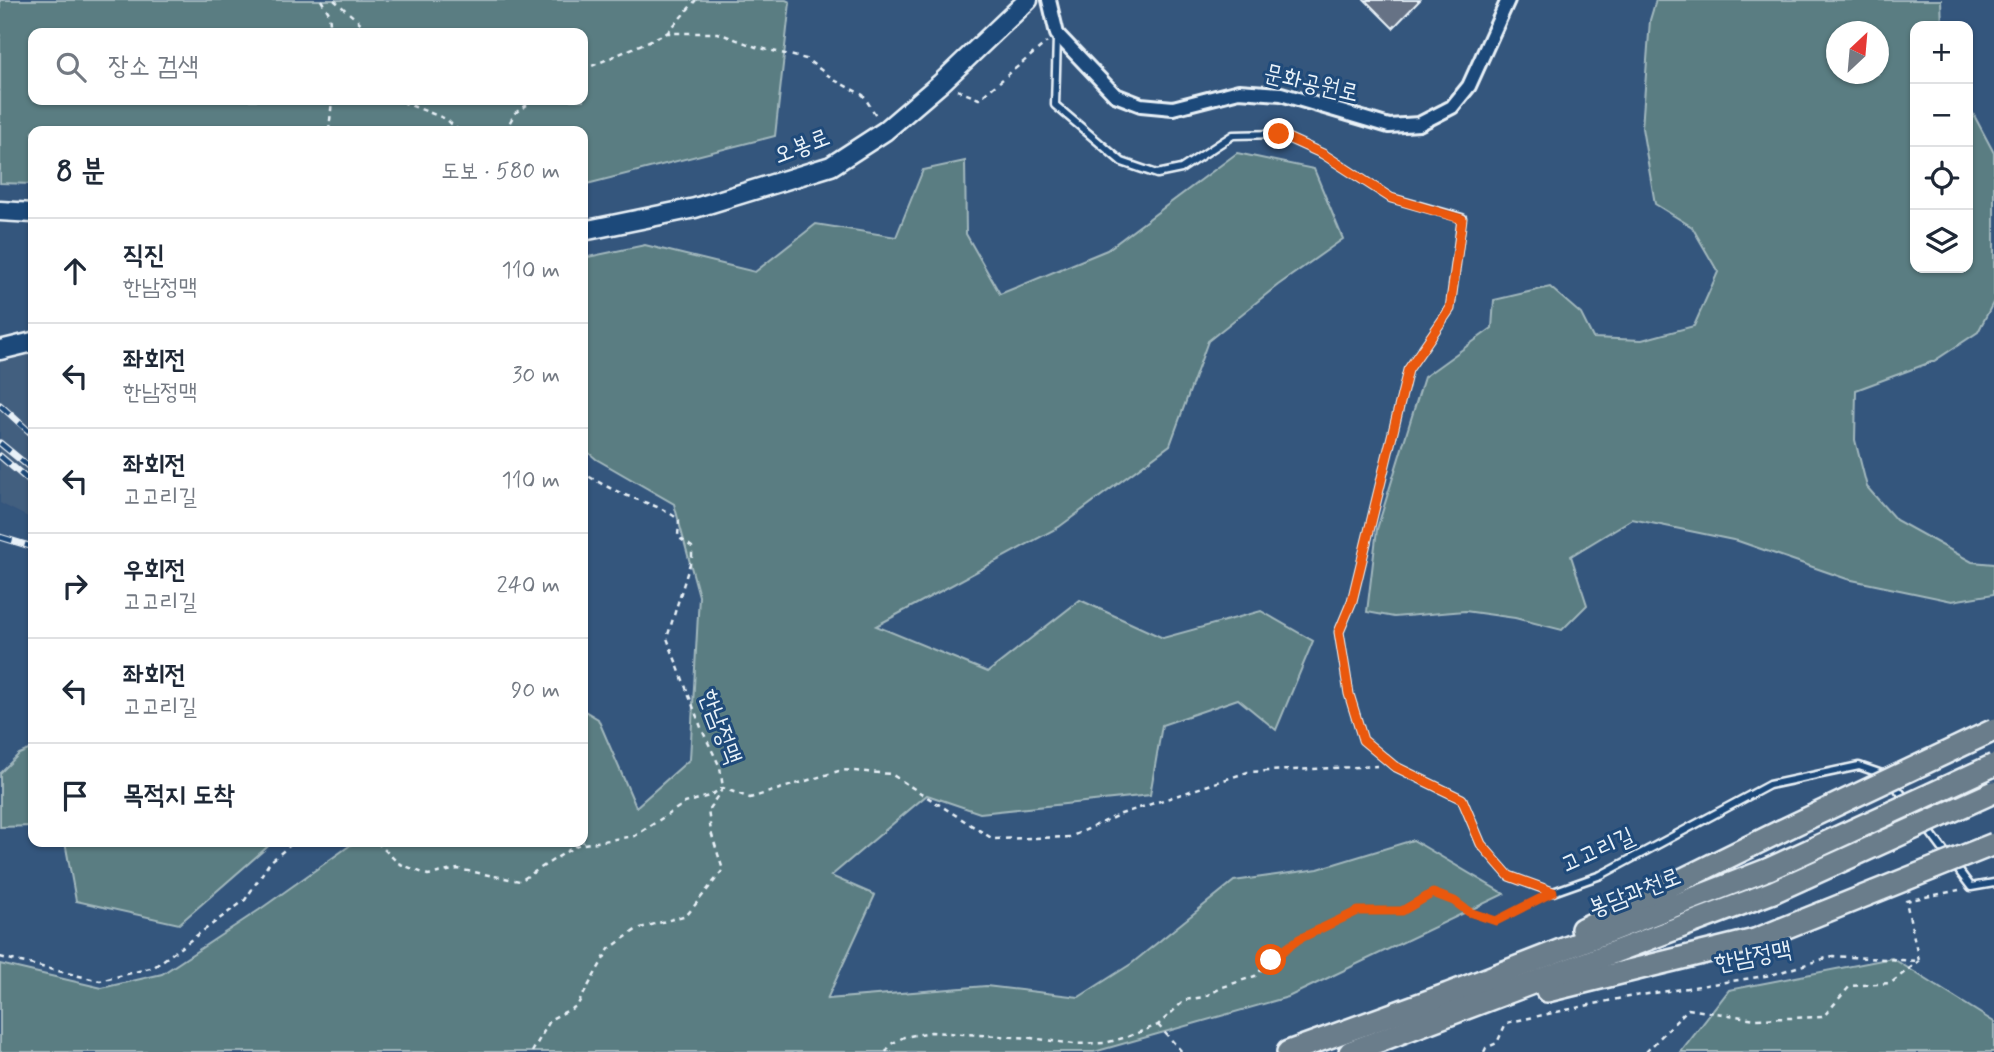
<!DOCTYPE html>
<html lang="ko">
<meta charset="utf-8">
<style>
body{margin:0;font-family:Mynerve,"Poor Story",sans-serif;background:#f2f2f3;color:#1f2937}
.controls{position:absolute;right:21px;top:21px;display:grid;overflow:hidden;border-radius:14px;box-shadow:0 2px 5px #0004}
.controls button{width:63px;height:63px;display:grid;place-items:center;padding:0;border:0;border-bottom:2px solid #e0e1e3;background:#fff;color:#1f2937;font:35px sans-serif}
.compass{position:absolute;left:1826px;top:21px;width:63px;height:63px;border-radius:50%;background:#fff;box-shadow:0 2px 5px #0004;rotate:26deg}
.stop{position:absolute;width:21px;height:21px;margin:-16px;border:5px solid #ea580c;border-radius:50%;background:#fff}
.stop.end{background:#ea580c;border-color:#fff;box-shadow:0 2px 7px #0008}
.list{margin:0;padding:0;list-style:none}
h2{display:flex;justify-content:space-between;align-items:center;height:91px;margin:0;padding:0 28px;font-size:30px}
h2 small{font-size:23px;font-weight:400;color:#747a83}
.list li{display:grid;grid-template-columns:46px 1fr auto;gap:21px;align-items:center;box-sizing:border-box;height:105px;padding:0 28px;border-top:2px solid #e0e1e3}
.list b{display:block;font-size:26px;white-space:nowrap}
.list p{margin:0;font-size:23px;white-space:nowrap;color:#747a83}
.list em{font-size:23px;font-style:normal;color:#747a83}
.icon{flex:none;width:38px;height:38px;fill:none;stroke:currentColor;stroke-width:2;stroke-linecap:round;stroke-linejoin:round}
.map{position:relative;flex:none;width:1994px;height:1052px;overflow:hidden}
.search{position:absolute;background:#fff;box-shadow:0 2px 5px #0004;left:28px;top:28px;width:560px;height:77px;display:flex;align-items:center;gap:18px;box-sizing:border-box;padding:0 24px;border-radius:14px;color:#747a83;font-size:26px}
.panel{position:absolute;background:#fff;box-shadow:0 2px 5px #0004;left:28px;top:126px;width:560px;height:721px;border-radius:14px}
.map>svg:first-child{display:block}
</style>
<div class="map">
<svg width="1994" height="1052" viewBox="0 0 1994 1052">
<rect width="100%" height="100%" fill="#34567d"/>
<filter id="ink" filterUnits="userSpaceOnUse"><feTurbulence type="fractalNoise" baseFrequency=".0143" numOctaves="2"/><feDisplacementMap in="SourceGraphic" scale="14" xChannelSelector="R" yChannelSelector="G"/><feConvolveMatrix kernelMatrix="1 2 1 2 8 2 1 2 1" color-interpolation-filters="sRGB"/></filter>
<g filter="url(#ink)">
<polygon fill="#435e7f" points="0,336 33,359 33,521 28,517 0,503"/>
<g fill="#5a7d82" stroke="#a1b7bd" stroke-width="2" fill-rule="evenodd">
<path d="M 0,0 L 786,0 L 790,2 L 775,136 L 583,185 L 583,131 L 33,131 L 33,184 L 0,183 ZM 583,33 L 583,100 L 33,100 L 33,33 Z"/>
<path d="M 1656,0 L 1941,0 L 1942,26 L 1915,26 L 1915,268 L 1968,268 L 1968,104 L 1994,153 L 1994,301 L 1978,332 L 1934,361 L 1856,390 L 1855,440 L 1867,487 L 1896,520 L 1972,562 L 1994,564 L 1994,594 L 1952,601 L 1847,579 L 1738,541 L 1632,519 L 1571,556 L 1587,605 L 1562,630 L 1515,618 L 1465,611 L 1394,617 L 1367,612 L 1377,529 L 1424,377 L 1492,328 L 1494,300 L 1550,287 L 1581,314 L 1593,338 L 1642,340 L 1694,326 L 1718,272 L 1692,227 L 1655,204 L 1642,128 L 1650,20 ZM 1836,32 L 1878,32 L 1878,74 L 1836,74 Z"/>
<polygon points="1237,153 1314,169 1343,239 1278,285 1208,341 1170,445 1059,527 876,626 988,672 1080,600 1163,638 1261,611 1313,641 1276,730 1238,699 1162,725 1150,795 980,813 927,795 831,876 875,895 827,999 986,986 1079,997 1131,964 1234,881 1318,869 1413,840 1504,894 1288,997 1094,1052 0,1052 0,964 102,988 162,974 259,910 352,844 352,842 583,842 583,710 598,719 636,807 690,759 699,596 674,504 596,459 583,448 583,258 645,245 755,272 816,224 896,237 923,170 965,161 966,234 1000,294 1107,250"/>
<polygon points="33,748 33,826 0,827 0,773 19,754"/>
<polygon points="65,842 273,842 179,924 76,901"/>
<polygon points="1892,958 1994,1022 1994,1052 1681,1052 1729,990"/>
</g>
<polygon fill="#667285" stroke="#e8f1f8" stroke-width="2" points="1365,0 1420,0 1393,28"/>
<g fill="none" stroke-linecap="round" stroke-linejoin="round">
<defs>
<polyline id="lane" points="1057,37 1055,105 1122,162 1157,174 1181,169 1233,135 1279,134 1323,154 1391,198 1462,218 1450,309 1408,370 1352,601 1339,632 1349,694 1363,740 1394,766 1462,799 1481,844 1509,876 1553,892 1601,875 1769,785 1859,766 1888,776 1971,887 1994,883"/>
<polyline id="street" points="1049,0 1057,34 1115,95 1141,105 1173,108 1239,91 1281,94 1389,126 1419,124 1452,107 1469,86 1508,0"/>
<g id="secondary">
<polyline points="0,211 33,213"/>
<polyline points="583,231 695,208 831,166 885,131 941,83 1028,0"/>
<polyline points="0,350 33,342"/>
</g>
<g id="highway">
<polyline points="1582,929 1781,831"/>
<polyline points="1547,991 1755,940 1782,929"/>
<polyline points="1288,1052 1448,994 1769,869"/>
<polyline points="1350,1052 1773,892"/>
</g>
</defs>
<use href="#lane" stroke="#e8f1f8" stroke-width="11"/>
<use href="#street" stroke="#e8f1f8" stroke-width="18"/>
<use href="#secondary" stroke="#e8f1f8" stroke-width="23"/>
<use href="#highway" stroke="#e8f1f8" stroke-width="26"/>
<g stroke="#e8f1f8" stroke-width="2.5" stroke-dasharray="5 5" stroke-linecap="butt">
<polyline points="321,0 329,13 331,33"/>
<polyline points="334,0 372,33"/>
<polyline points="667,33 696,0"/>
<polyline points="583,70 667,33 718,33 756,47 806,59 836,81 863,95 877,117"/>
<polyline points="957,90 979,99 1047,42"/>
<polyline points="404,100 405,103 446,119 459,131"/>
<polyline points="329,131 332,100"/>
<polyline points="505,131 515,113 534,100"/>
<polyline points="377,842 398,863 428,875 458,869 520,881 577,845 635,836 685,803 709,796 723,788 750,798 842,770 891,774 993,839 1070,837 1121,814 1248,772 1378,766"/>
<polyline points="0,957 100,981 154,967 245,900 270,862 294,842"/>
<polyline points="1158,1025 1182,1052"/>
<path d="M 532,1052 L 551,1019 L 577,1006 L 609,949 L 637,929 L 687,915 L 723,870 L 711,832 L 708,810 L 723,788 L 720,767 L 702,730 L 667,638 L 692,557 L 692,547 L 678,537 L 679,520 C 661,505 643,503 623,494 C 609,488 596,481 583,473"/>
<polyline points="886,1052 891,1044 904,1037 931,1032 1031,1038 1074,1044 1105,1043 1127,1037 1158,1025 1185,1000 1204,997 1223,987 1255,976 1271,960 1299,938 1358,911 1402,911 1433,893 1454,901 1469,912 1496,921 1541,898"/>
<polyline points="1484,1052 1486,1048 1497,1043 1506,1023 1622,998 1771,975 1833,956 1919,961 1906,901 1959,890"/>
<polyline points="1646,1052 1688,1009 1756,1019 1823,1017 1850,986 1891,983 1919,961"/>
</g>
<use href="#lane" stroke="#1f4a7a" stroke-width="6"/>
<use href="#street" stroke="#1f4a7a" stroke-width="12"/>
<use href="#secondary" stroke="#1f4a7a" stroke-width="18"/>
<use href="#highway" stroke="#6b7d8b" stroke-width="21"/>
<defs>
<g id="rail">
<polyline points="0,405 33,435"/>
<polyline points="0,443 33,470"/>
<polyline points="0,456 33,484"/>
<polyline points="0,537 33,547"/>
</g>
</defs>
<use href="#rail" stroke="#e8f1f8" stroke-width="7"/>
<use href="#rail" stroke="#1f4a7a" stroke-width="4.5" stroke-dasharray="13" stroke-linecap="butt"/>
<defs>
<g id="highway-bridge">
<polyline points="1781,831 1994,730"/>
<polyline points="1769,869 1994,765"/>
<polyline points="1773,892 1994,792"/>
<polyline points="1782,929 1994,844"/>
</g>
</defs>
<use href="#highway-bridge" stroke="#e8f1f8" stroke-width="26" stroke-linecap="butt"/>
<use href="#highway-bridge" stroke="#6b7d8b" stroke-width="21"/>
</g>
</g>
<g fill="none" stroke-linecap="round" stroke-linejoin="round" filter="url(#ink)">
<polyline stroke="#ea580c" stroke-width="9" points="1271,960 1299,939 1358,911 1402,911 1433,893 1454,901 1469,912 1496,921 1553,892 1509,876 1481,844 1462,799 1394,766 1363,740 1349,694 1339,632 1352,601 1408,370 1450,309 1462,219 1391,198 1323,154 1279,134"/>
</g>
<g text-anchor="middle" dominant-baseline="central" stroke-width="6" stroke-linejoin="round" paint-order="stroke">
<g font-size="24" fill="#e8f1f8" stroke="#1f4a7a">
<text transform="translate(1311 84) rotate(13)">문화공원로</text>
<text transform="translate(802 147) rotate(-21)">오봉로</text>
<text transform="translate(720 727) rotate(69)">한남정맥</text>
<text transform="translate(1598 851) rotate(-24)">고고리길</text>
<text transform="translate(1635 893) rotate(-21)">봉담과천로</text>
<text transform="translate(1753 957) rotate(-11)">한남정맥</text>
</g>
</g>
</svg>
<div class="controls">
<button>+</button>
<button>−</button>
<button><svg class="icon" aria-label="locate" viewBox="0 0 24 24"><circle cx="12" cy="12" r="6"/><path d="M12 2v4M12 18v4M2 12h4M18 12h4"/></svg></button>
<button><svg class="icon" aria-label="layers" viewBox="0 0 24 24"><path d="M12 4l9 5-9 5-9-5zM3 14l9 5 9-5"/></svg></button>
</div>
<svg class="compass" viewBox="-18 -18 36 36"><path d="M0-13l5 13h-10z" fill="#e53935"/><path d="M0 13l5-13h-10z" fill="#747a83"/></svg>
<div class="stop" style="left:1271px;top:960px"></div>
<div class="stop end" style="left:1279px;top:134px"></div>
<div class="search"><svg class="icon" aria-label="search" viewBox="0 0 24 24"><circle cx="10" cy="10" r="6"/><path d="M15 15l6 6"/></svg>장소 검색</div>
<section class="panel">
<h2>8 분<small>도보 · 580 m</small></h2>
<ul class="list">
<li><svg class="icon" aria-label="ahead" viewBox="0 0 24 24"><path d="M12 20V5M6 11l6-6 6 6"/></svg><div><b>직진</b><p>한남정맥</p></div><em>110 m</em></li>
<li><svg class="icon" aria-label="left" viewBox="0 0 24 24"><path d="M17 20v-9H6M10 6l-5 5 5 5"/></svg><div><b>좌회전</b><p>한남정맥</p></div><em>30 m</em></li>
<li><svg class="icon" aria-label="left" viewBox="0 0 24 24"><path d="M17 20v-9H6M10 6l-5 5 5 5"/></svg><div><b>좌회전</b><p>고고리길</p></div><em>110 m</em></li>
<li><svg class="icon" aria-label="right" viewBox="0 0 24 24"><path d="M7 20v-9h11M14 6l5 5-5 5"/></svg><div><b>우회전</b><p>고고리길</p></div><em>240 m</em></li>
<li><svg class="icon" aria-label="left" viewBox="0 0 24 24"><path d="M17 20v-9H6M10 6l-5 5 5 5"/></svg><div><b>좌회전</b><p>고고리길</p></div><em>90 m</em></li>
<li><svg class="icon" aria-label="arrive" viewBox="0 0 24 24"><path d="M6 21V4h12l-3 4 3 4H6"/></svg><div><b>목적지 도착</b></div></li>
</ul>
</section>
</div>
